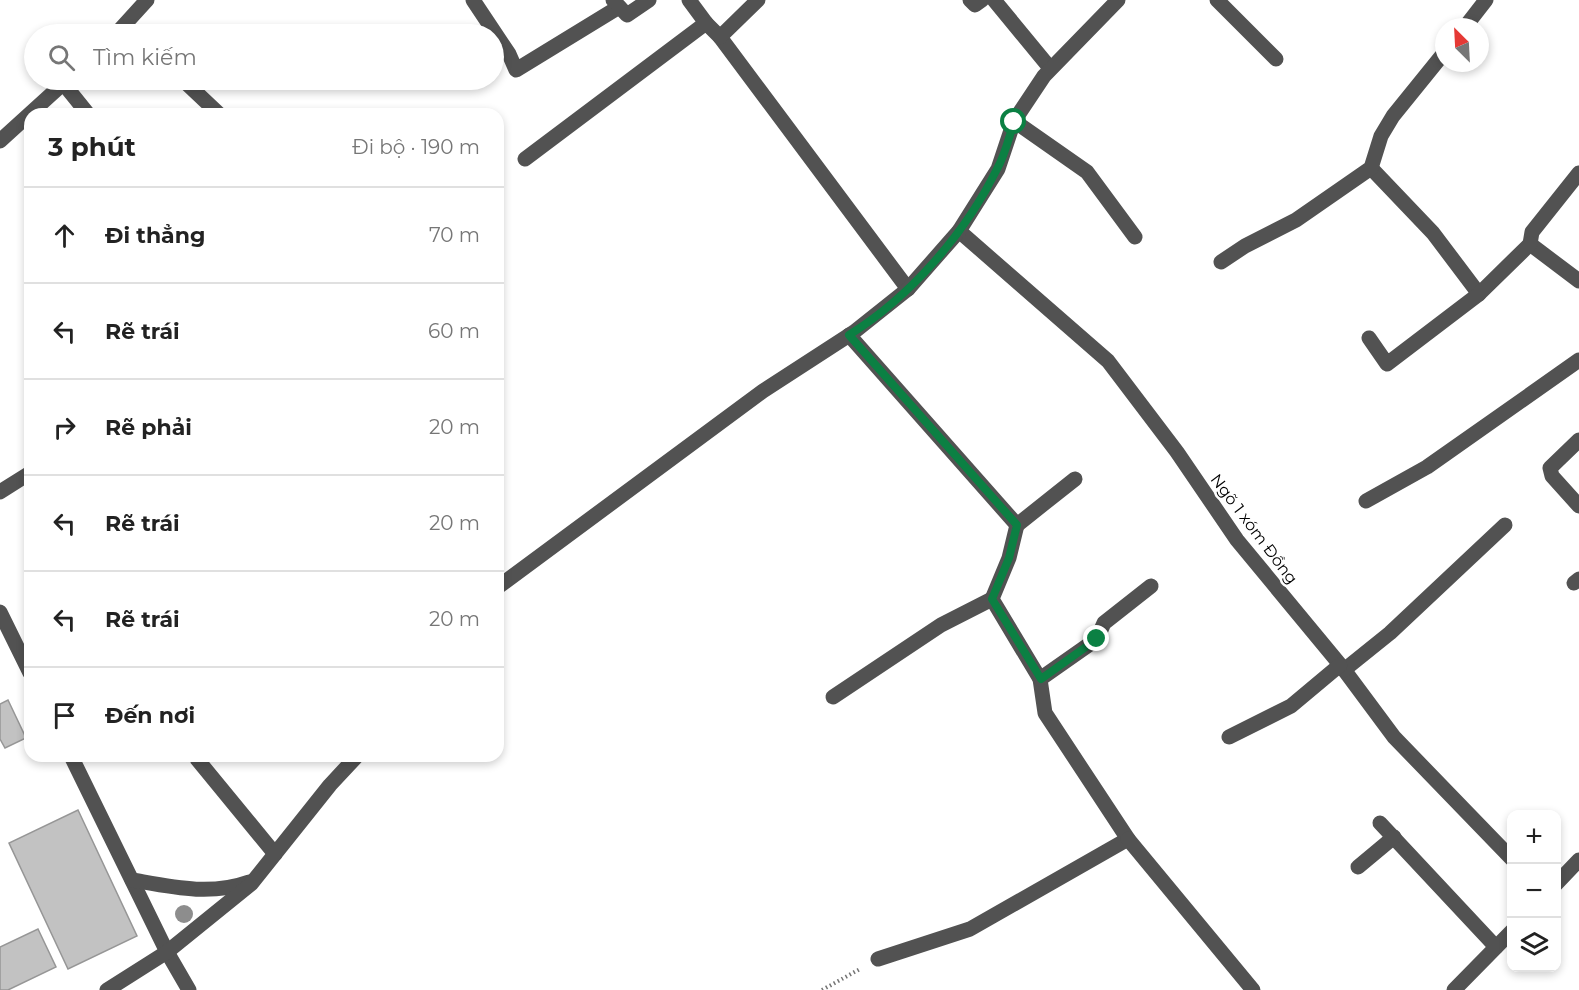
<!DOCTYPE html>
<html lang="vi">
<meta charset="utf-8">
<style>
body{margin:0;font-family:Montserrat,sans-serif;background:#f6f6f6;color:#222}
.controls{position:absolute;right:18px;bottom:18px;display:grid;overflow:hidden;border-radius:12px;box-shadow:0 3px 9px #0003}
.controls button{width:54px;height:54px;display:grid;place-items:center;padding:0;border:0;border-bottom:2px solid #e0e0e0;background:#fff;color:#222;font:30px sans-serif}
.compass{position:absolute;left:1435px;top:18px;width:54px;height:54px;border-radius:50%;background:#fff;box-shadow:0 3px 9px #0003;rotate:336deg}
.stop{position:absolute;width:18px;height:18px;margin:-14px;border:4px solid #0b8043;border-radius:50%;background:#fff}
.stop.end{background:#0b8043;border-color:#fff;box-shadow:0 2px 6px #0008}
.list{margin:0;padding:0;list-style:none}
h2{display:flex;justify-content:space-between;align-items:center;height:78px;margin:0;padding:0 24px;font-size:26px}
h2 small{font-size:20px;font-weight:400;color:#767676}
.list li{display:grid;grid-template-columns:39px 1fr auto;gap:18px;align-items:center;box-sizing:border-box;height:96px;padding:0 24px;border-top:2px solid #e0e0e0}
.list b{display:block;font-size:22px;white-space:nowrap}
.list em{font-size:20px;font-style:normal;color:#767676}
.icon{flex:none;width:33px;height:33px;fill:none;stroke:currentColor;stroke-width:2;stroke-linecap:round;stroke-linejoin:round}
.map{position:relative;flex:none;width:1579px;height:990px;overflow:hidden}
.search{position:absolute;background:#fff;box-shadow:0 3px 9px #0003;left:24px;top:24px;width:480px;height:66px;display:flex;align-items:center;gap:15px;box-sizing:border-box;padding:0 21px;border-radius:33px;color:#767676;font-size:22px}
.panel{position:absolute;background:#fff;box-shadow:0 3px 9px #0003;left:24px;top:108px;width:480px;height:654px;border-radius:18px}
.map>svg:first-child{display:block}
</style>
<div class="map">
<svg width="1579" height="990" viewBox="0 0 1579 990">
<rect width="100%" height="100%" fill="#fff"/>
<g fill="#c2c2c2" stroke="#969696" stroke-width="1.5">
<polygon points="8,700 26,738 5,748 0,739 0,704"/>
<polygon points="78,810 137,936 68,969 9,843"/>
<polygon points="38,929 56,967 8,990 0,990 0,947"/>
</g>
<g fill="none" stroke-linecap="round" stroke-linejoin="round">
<polyline stroke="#747474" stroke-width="4" stroke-dasharray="1.5 3" stroke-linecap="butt" points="822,990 860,969"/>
<g stroke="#525252" stroke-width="15">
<polyline points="473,0 509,54 516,70 619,7"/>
<polyline points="613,0 627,15 649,0"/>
<polyline points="689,0 706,23"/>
<polyline points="970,0 975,5 982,0"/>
<polyline points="994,0 1050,68"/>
<polyline points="1217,0 1276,59"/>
<polyline points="1465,27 1486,0"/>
<polyline points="116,34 147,0"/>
<polyline points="720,37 908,289"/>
<polyline points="183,80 219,114"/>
<polyline points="63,83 88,114"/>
<polyline points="1014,121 1087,172 1135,237"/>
<polyline points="0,141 67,80"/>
<polyline points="525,159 706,23 720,37 758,0"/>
<polyline points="1371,168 1433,233 1479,294"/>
<polyline points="1579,173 1532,232 1530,244 1579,281"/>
<polyline points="959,231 1108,361 1177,452 1237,540 1342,667 1394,737 1512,859"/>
<polyline points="1221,262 1245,246 1296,220 1371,168 1381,136 1393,116 1444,53"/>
<polyline points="849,335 1017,525 1009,558 992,599 1040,679 1045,713 1128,839 970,929 878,959"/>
<polyline points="1369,338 1387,364 1479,294 1530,244"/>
<polyline points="1579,440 1550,468 1552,476 1579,506"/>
<polyline points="0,492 30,473"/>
<polyline points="1366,501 1427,467 1579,360"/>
<polyline points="1017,525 1075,479"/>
<polyline points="1574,583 1579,579"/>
<polyline points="498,587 763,391 854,332 908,289 959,231 998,169 1014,121 1044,76 1118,0"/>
<polyline points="0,612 30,673"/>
<polyline points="1344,670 1390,633 1505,525"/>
<polyline points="1040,679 1097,639 1104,623 1151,586"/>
<polyline points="833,697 941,625 992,599"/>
<polyline points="1229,737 1291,706 1340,665"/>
<polyline points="71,756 167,952 189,990"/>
<polyline points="197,759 275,854"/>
<polyline points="1380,823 1496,947"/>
<polyline points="1128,839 1253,990"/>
<polyline points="1358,867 1394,837"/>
<path d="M 132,880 C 172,887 210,896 249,882"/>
<polyline points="1556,884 1579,860"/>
<polyline points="107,990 167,952 251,884 330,785 357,756"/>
<polyline points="1454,990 1512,931"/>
</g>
</g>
<circle fill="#8d8d8d" cx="184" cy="914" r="9"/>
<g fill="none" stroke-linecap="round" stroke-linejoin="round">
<path stroke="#0b8043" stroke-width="8" d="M 1014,122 C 1009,137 1005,155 997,169 C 965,234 910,297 849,335 L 1017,525 L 1009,558 L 992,599 L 1041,679 L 1097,639"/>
</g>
<g text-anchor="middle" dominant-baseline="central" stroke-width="5" stroke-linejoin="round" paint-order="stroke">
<g font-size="16" fill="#000" stroke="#fff">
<text transform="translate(1254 529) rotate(53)">Ngõ 1 xóm Đồng</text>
</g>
</g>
</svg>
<div class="controls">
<button>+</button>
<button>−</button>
<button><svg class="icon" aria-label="layers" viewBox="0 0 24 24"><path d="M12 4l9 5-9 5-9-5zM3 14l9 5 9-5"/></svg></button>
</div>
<svg class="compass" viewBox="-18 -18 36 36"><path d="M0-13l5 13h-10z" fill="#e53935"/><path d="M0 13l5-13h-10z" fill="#767676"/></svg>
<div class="stop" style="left:1014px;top:122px"></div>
<div class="stop end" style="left:1097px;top:639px"></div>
<div class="search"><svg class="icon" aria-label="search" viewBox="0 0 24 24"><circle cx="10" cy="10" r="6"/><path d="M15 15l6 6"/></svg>Tìm kiếm</div>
<section class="panel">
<h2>3 phút<small>Đi bộ · 190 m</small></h2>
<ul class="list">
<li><svg class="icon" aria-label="ahead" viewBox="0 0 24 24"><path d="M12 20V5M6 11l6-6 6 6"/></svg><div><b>Đi thẳng</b></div><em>70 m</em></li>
<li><svg class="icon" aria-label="left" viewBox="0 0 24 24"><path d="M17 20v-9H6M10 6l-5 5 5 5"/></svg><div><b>Rẽ trái</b></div><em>60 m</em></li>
<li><svg class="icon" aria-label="right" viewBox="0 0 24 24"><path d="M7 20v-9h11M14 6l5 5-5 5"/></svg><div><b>Rẽ phải</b></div><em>20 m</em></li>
<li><svg class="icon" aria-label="left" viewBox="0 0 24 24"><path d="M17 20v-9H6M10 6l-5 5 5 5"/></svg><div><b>Rẽ trái</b></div><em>20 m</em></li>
<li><svg class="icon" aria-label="left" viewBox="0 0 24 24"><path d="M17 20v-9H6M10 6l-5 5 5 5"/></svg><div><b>Rẽ trái</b></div><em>20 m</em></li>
<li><svg class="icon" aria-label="arrive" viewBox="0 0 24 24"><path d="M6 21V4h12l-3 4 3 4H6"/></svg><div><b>Đến nơi</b></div></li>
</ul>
</section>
</div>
